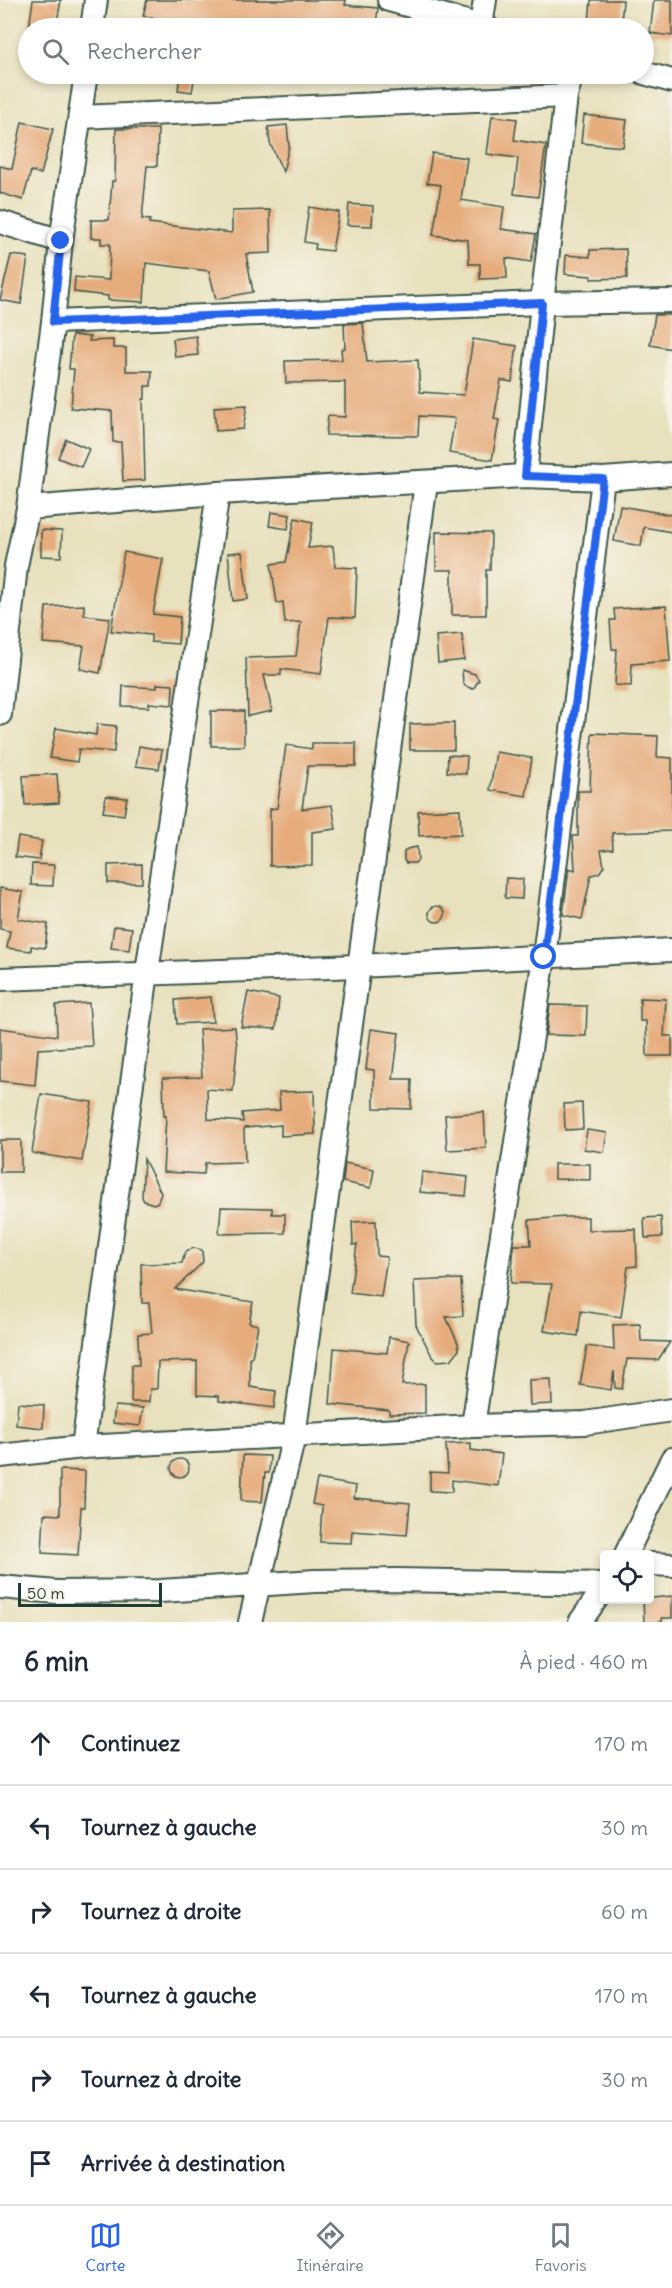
<!DOCTYPE html>
<html lang="fr">
<meta charset="utf-8">
<style>
body{margin:0;font-family:Delius,sans-serif;background:#f6f6f7;color:#1f2937}
.controls{position:absolute;right:18px;bottom:18px;display:grid;overflow:hidden;border-radius:6px;box-shadow:0 3px 9px #0003}
.controls button{width:54px;height:54px;display:grid;place-items:center;padding:0;border:0;border-bottom:2px solid #e0e1e3;background:#fff;color:#1f2937;font:30px sans-serif}
.scale{position:absolute;left:18px;bottom:15px;width:144px;box-sizing:border-box;padding-left:6px;border:3px solid #1f3d34;border-top:0;font-size:16px;line-height:21px;white-space:nowrap;color:#1f3d34;-webkit-text-stroke:4px #f7f3e8;paint-order:stroke}
.stop{position:absolute;width:18px;height:18px;margin:-14px;border:4px solid #2563eb;border-radius:50%;background:#fff}
.stop.end{background:#2563eb;border-color:#fff;box-shadow:0 2px 6px #0008}
.list{margin:0;padding:0;list-style:none}
h2{display:flex;justify-content:space-between;align-items:center;height:78px;margin:0;padding:0 24px;font-size:26px}
h2 small{font-size:20px;font-weight:400;color:#747a83}
.list li{display:grid;grid-template-columns:39px 1fr auto;gap:18px;align-items:center;box-sizing:border-box;height:84px;padding:0 24px;border-top:2px solid #e0e1e3}
.list b{display:block;font-size:22px;white-space:nowrap}
.list em{font-size:20px;font-style:normal;color:#747a83}
.icon{flex:none;width:33px;height:33px;fill:none;stroke:currentColor;stroke-width:2;stroke-linecap:round;stroke-linejoin:round}
.map{position:relative;flex:none;width:672px;height:1622px;overflow:hidden}
.search{position:absolute;background:#fff;box-shadow:0 3px 9px #0003;left:18px;right:18px;top:18px;height:66px;display:flex;align-items:center;gap:15px;box-sizing:border-box;padding:0 21px;border-radius:33px;color:#747a83;font-size:22px}
.sheet{height:582px;background:#fff}
nav{display:flex;justify-content:space-around;align-items:center;box-sizing:border-box;height:84px;border-top:2px solid #e0e1e3;background:#fff;font-size:16px;color:#747a83}
nav a{display:grid;justify-items:center;gap:3px}
nav .on{color:#2563eb}
.map>svg:first-child{display:block}
</style>
<div class="map">
<svg width="672" height="1622" viewBox="0 0 672 1622">
<rect width="100%" height="100%" fill="#f7f3e8"/>
<filter id="ink" filterUnits="userSpaceOnUse"><feTurbulence type="fractalNoise" baseFrequency=".0167" numOctaves="2"/><feDisplacementMap in="SourceGraphic" scale="12" xChannelSelector="R" yChannelSelector="G"/><feConvolveMatrix kernelMatrix="1 2 1 2 8 2 1 2 1" color-interpolation-filters="sRGB"/></filter>
<filter id="wash" filterUnits="userSpaceOnUse"><feTurbulence type="fractalNoise" baseFrequency=".008" numOctaves="4" result="noise"/><feDisplacementMap in="SourceGraphic" scale="24" xChannelSelector="R" yChannelSelector="G"/><feGaussianBlur stdDeviation="1.35" result="paint"/><feColorMatrix in="noise" values="0 0 0 0 0 0 0 0 0 0 0 0 0 0 0 0 0 1.4 0 .05"/><feComposite in="paint" operator="in"/></filter>
<g filter="url(#wash)">
<rect width="100%" height="100%" fill="#e8e1bd"/>
<g id="blocks">
<g fill="#e6ac7b">
<polygon points="33,0 61,0 56,28 29,28"/>
<polygon points="147,0 346,0 345,5 378,8 376,25 358,23 357,28 160,28 162,19 143,16"/>
<polygon points="591,0 623,0 621,25 589,22"/>
<polygon points="654,0 672,0 672,36 650,33"/>
<polygon points="180,74 195,74 192,92 178,90"/>
<polygon points="584,115 627,120 623,147 581,143"/>
<polygon points="492,116 517,119 514,140 546,145 538,197 514,194 518,158 487,154"/>
<polygon points="22,122 53,129 41,174 31,171 23,200 0,193 0,166 12,169"/>
<polygon points="287,125 289,146 283,172 270,143 268,127"/>
<polygon points="116,129 158,129 157,166 147,166 142,219 150,220 149,223 232,233 232,211 270,210 271,253 246,254 253,292 216,299 209,271 146,263 144,302 108,300 108,296 74,292 75,277 109,280 110,244 101,244 101,238 91,238 91,220 109,220 112,181 115,181"/>
<polygon points="432,153 467,158 461,200 504,207 501,229 536,234 531,262 506,258 507,278 480,279 480,264 469,264 468,240 433,235 441,185 427,183"/>
<polygon points="349,204 373,206 372,226 347,225"/>
<polygon points="309,207 339,212 332,251 315,249 316,244 304,242"/>
<polygon points="626,249 627,278 591,279 591,276 565,274 566,255 590,257 590,250"/>
<polygon points="11,255 28,257 21,304 0,300"/>
<polygon points="655,315 672,315 672,349 650,345"/>
<polygon points="363,323 367,362 418,360 420,392 464,395 473,339 517,346 512,382 501,380 494,419 499,420 492,460 449,453 455,418 419,416 418,436 326,435 328,416 345,417 345,382 286,383 285,361 342,360 341,349 345,348 344,324"/>
<polygon points="72,335 90,337 89,341 113,340 113,348 126,348 126,371 152,371 151,386 145,386 145,399 143,399 145,480 123,481 121,442 113,442 112,411 71,408 74,369 69,369"/>
<polygon points="196,336 198,355 175,357 173,339"/>
<polygon points="247,405 243,429 216,431 214,407"/>
<polygon points="66,439 89,449 81,467 58,458"/>
<polygon points="620,506 672,515 672,532 644,527 641,546 614,541"/>
<polygon points="271,512 290,515 288,529 269,526"/>
<polygon points="295,518 313,522 308,548 333,546 335,567 357,568 355,618 329,617 321,674 281,669 281,675 264,675 272,711 248,716 246,658 296,656 301,622 285,623 283,602 277,603 271,564 286,562"/>
<polygon points="41,530 62,531 61,557 41,556"/>
<polygon points="436,532 491,533 490,570 486,570 486,615 452,615 452,570 436,570"/>
<polygon points="124,552 163,559 153,614 180,617 178,644 151,642 151,635 111,631"/>
<polygon points="242,552 248,599 233,601 228,553"/>
<polygon points="84,605 84,615 110,618 100,673 80,669 84,646 43,643 46,607"/>
<polygon points="666,606 670,661 632,664 631,686 615,685 617,649 612,649 610,620 615,620 614,609"/>
<polygon points="462,634 464,660 438,663 436,636"/>
<polygon points="462,670 475,674 479,680 473,689 465,686 463,682"/>
<polygon points="157,684 173,685 172,705 149,703 149,707 122,706 123,686 157,688"/>
<rect x="211" y="711" width="33" height="35"/>
<polygon points="454,723 454,750 410,750 410,724"/>
<polygon points="97,724 116,726 114,752 79,749 77,762 50,758 56,728 96,735"/>
<polygon points="592,733 658,736 657,757 672,758 672,831 612,833 613,849 601,850 604,866 599,873 591,875 582,919 563,915 569,868 575,870 573,836 578,836 578,791 590,791"/>
<polygon points="312,743 356,743 356,766 308,766 302,809 332,805 336,829 312,832 312,865 270,866 270,809 277,808 286,745 312,749"/>
<polygon points="139,746 162,750 159,769 136,766"/>
<polygon points="496,752 532,758 526,796 490,790"/>
<polygon points="448,755 467,756 466,774 447,772"/>
<polygon points="57,774 59,803 25,805 23,776"/>
<polygon points="106,796 127,798 124,815 103,812"/>
<polygon points="460,809 461,834 419,836 418,811"/>
<polygon points="18,837 42,841 39,860 15,857"/>
<polygon points="417,847 418,860 415,863 406,863 404,860 404,852 407,849"/>
<polygon points="32,864 54,865 53,886 31,885"/>
<polygon points="142,864 142,883 108,883 108,865"/>
<polygon points="506,878 523,879 522,899 505,898"/>
<polygon points="0,888 23,892 18,919 48,924 45,948 31,946 31,951 7,948 10,931 0,929"/>
<circle cx="437" cy="914" r="8"/>
<polygon points="114,926 132,928 129,950 111,948"/>
<polygon points="248,992 279,998 276,1029 241,1027"/>
<polygon points="211,997 213,1022 177,1024 175,1000"/>
<polygon points="640,998 666,999 664,1036 672,1036 672,1056 647,1056 646,1021 640,1021"/>
<polygon points="89,1003 92,1046 38,1049 35,1085 0,1081 0,1028 57,1036 56,1005"/>
<polygon points="550,1005 587,1006 586,1036 546,1035"/>
<polygon points="235,1027 237,1048 233,1091 207,1089 208,1119 243,1122 242,1113 280,1110 279,1092 314,1091 315,1134 281,1136 281,1125 244,1128 245,1162 205,1163 204,1174 163,1172 166,1116 164,1116 163,1078 202,1077 199,1029"/>
<polygon points="371,1029 399,1033 393,1079 412,1079 411,1109 374,1108 374,1070 366,1069"/>
<polygon points="41,1094 92,1102 82,1161 32,1153"/>
<polygon points="582,1103 583,1129 565,1130 564,1104"/>
<polygon points="484,1112 486,1148 447,1150 445,1115"/>
<polygon points="587,1130 607,1133 604,1152 584,1149"/>
<rect x="0" y="1140" width="21" height="32"/>
<polygon points="144,1159 161,1193 158,1202 154,1204 144,1201 142,1197"/>
<polygon points="345,1163 374,1169 371,1188 343,1182"/>
<polygon points="554,1164 590,1164 590,1180 554,1179"/>
<polygon points="422,1172 468,1177 466,1196 420,1192"/>
<polygon points="221,1207 272,1208 272,1214 285,1214 285,1233 219,1234"/>
<polygon points="565,1217 588,1217 588,1230 636,1229 637,1266 628,1267 621,1317 581,1311 578,1336 544,1331 552,1284 511,1283 514,1245 531,1245 529,1220"/>
<polygon points="661,1217 662,1237 645,1238 644,1218"/>
<polygon points="376,1221 377,1256 387,1257 381,1297 350,1293 357,1244 353,1245 352,1222"/>
<polygon points="194,1248 202,1250 203,1262 175,1289 253,1302 249,1323 258,1325 252,1357 250,1357 250,1387 276,1391 274,1408 219,1401 219,1396 197,1395 197,1361 158,1362 157,1389 150,1389 149,1402 131,1402 132,1365 139,1365 138,1334 152,1333 149,1303 142,1303 141,1264 182,1263 185,1252"/>
<polygon points="461,1279 463,1316 446,1317 458,1343 459,1350 451,1360 437,1361 432,1356 416,1325 414,1281"/>
<polygon points="640,1324 641,1341 670,1342 658,1360 627,1359 622,1389 615,1388 614,1371 611,1390 580,1385 587,1346 614,1350 613,1325"/>
<polygon points="389,1337 409,1341 402,1385 425,1384 425,1413 389,1414 389,1410 330,1404 334,1348 387,1353"/>
<polygon points="551,1379 552,1404 530,1405 529,1380"/>
<polygon points="18,1403 44,1405 43,1428 16,1425"/>
<polygon points="115,1406 143,1408 140,1426 113,1423"/>
<polygon points="471,1443 471,1450 502,1454 498,1486 452,1480 452,1492 430,1491 430,1472 448,1473 446,1444"/>
<polygon points="243,1455 270,1456 269,1473 265,1473 262,1502 241,1501"/>
<circle cx="180" cy="1468" r="9"/>
<polygon points="60,1470 85,1471 84,1507 81,1507 78,1555 42,1553 44,1514 60,1515"/>
<polygon points="317,1479 356,1486 354,1498 410,1503 407,1535 352,1531 351,1543 320,1542 322,1506 312,1504"/>
<polygon points="672,1596 672,1618 662,1618 662,1622 644,1622 643,1599"/>
</g>
</g>
</g>
<g filter="url(#ink)">
<use href="#blocks" fill-opacity="0" stroke="#3d5649" stroke-width="1.5"/>
<g fill="none" stroke-linecap="round" stroke-linejoin="round">
<defs>
<g id="street">
<polyline points="389,0 488,28"/>
<polyline points="481,26 485,0"/>
<polyline points="92,28 96,0"/>
<polyline points="644,73 672,81"/>
<polyline points="80,117 566,96"/>
<polyline points="0,222 61,241"/>
<polyline points="53,322 542,303 672,301"/>
<polyline points="525,476 542,303 566,96 572,74"/>
<polyline points="28,508 218,493 525,476 603,479 672,474"/>
<polyline points="0,714 16,566 28,508 53,322 61,241 86,74"/>
<polyline points="0,979 359,966 672,950"/>
<polyline points="473,1426 544,957 603,479"/>
<polyline points="83,1447 147,972 218,493"/>
<polyline points="0,1456 83,1447 473,1426 585,1423 672,1410"/>
<polyline points="626,1554 672,1459"/>
<polyline points="650,1564 672,1565"/>
<polyline points="0,1587 57,1592 160,1591 315,1581 397,1580 604,1584"/>
<polyline points="250,1622 294,1436 426,483"/>
<polyline points="580,1622 604,1588"/>
</g>
</defs>
<use href="#street" stroke="#3d5649" stroke-width="26"/>
<use href="#street" stroke="#fff" stroke-width="22"/>
</g>
</g>
<g fill="none" stroke-linecap="round" stroke-linejoin="round" filter="url(#ink)">
<polyline stroke="#2563eb" stroke-width="8" points="61,241 53,322 542,303 525,476 603,479 544,957"/>
</g>
</svg>
<div class="controls">
<button><svg class="icon" aria-label="locate" viewBox="0 0 24 24"><circle cx="12" cy="12" r="6"/><path d="M12 2v4M12 18v4M2 12h4M18 12h4"/></svg></button>
</div>
<div class="scale">50 m</div>
<div class="stop" style="left:544px;top:957px"></div>
<div class="stop end" style="left:61px;top:241px"></div>
<div class="search"><svg class="icon" aria-label="search" viewBox="0 0 24 24"><circle cx="10" cy="10" r="6"/><path d="M15 15l6 6"/></svg>Rechercher</div>
</div>
<section class="sheet">
<h2>6 min<small>À pied · 460 m</small></h2>
<ul class="list">
<li><svg class="icon" aria-label="ahead" viewBox="0 0 24 24"><path d="M12 20V5M6 11l6-6 6 6"/></svg><div><b>Continuez</b></div><em>170 m</em></li>
<li><svg class="icon" aria-label="left" viewBox="0 0 24 24"><path d="M17 20v-9H6M10 6l-5 5 5 5"/></svg><div><b>Tournez à gauche</b></div><em>30 m</em></li>
<li><svg class="icon" aria-label="right" viewBox="0 0 24 24"><path d="M7 20v-9h11M14 6l5 5-5 5"/></svg><div><b>Tournez à droite</b></div><em>60 m</em></li>
<li><svg class="icon" aria-label="left" viewBox="0 0 24 24"><path d="M17 20v-9H6M10 6l-5 5 5 5"/></svg><div><b>Tournez à gauche</b></div><em>170 m</em></li>
<li><svg class="icon" aria-label="right" viewBox="0 0 24 24"><path d="M7 20v-9h11M14 6l5 5-5 5"/></svg><div><b>Tournez à droite</b></div><em>30 m</em></li>
<li><svg class="icon" aria-label="arrive" viewBox="0 0 24 24"><path d="M6 21V4h12l-3 4 3 4H6"/></svg><div><b>Arrivée à destination</b></div></li>
</ul>
</section>
<nav>
<a class="on"><svg class="icon" aria-label="map" viewBox="0 0 24 24"><path d="M3 6l6-2 6 2 6-2v14l-6 2-6-2-6 2zM9 4v14M15 6v14"/></svg>Carte</a>
<a><svg class="icon" aria-label="directions" viewBox="0 0 24 24"><path d="M12 3l9 9-9 9-9-9zM9 14v-3h6M13 9l2 2-2 2"/></svg>Itinéraire</a>
<a><svg class="icon" aria-label="saved" viewBox="0 0 24 24"><path d="M7 4h10v16l-5-4-5 4z"/></svg>Favoris</a>
</nav>
